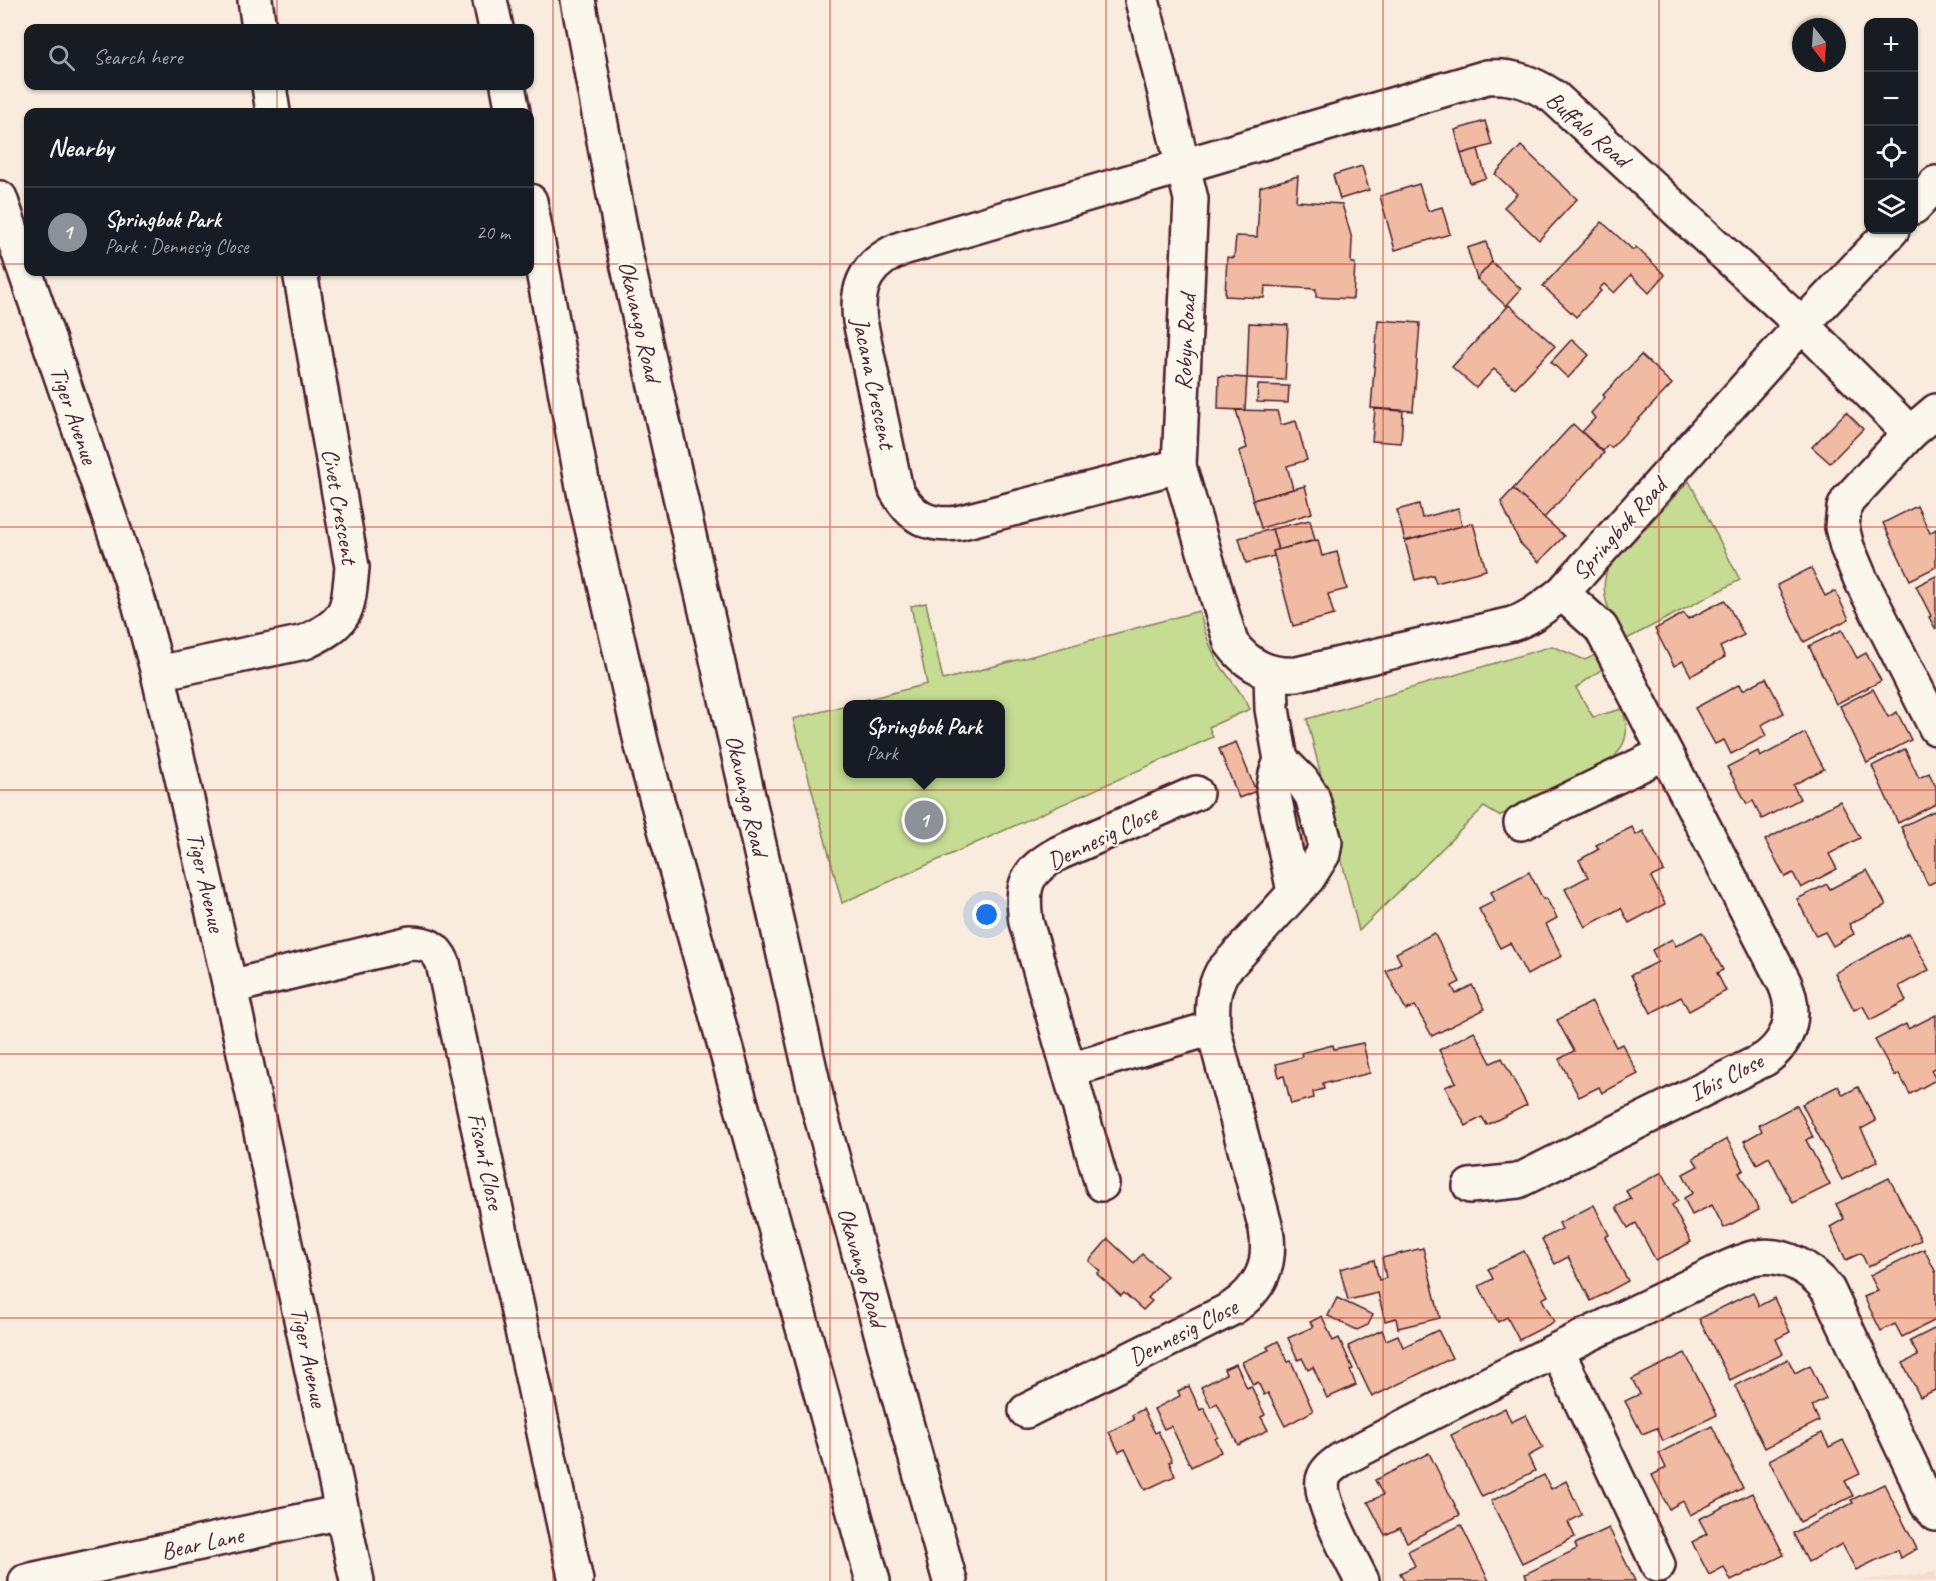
<!DOCTYPE html>
<meta charset="utf-8">
<style>
body{margin:0;font-family:Caveat,sans-serif;background:#20242c;color:#f1f3f6}
.controls{position:absolute;right:18px;top:18px;display:grid;overflow:hidden;border-radius:12px;box-shadow:0 2px 4px #0004}
.controls button{width:54px;height:54px;display:grid;place-items:center;padding:0;border:0;border-bottom:2px solid #363941;background:#171b24;color:#f1f3f6;font:30px sans-serif}
.compass{position:absolute;left:1792px;top:18px;width:54px;height:54px;border-radius:50%;background:#171b24;box-shadow:0 2px 4px #0004;rotate:163deg}
.you{position:absolute;left:987px;top:915px;width:21px;height:21px;margin:-15px;border:4px solid #fff;border-radius:50%;background:#1a73e8;box-shadow:0 0 0 9px #1a73e833}
.badge{display:grid;place-items:center;width:39px;height:39px;border-radius:50%;background:#8c9099;color:#fff;font-size:20px;font-weight:700}
.pin{position:absolute;translate:-50% -50%;border:3px solid #fff;box-shadow:0 2px 6px #0006}
.popup{position:absolute;left:843px;top:700px;width:162px;height:78px;box-sizing:border-box;display:grid;place-content:center;border-radius:12px;background:#171b24;filter:drop-shadow(0 2px 4px #0005);font-size:20px;white-space:nowrap;color:#9ea1a6}
.popup b{font-size:22px;color:#f1f3f6}
.popup::after{content:'';position:absolute;left:50%;top:100%;margin-left:-12px;border:12px solid transparent;border-top-color:#171b24}
.list{margin:0;padding:0;list-style:none}
h2{display:flex;justify-content:space-between;align-items:center;height:78px;margin:0;padding:0 24px;font-size:26px}
h2 small{font-size:20px;font-weight:400;color:#9ea1a6}
.list li{display:grid;grid-template-columns:39px 1fr auto;gap:18px;align-items:center;box-sizing:border-box;height:90px;padding:0 24px;border-top:2px solid #363941}
.list b{display:block;font-size:22px;white-space:nowrap}
.list p{margin:0;font-size:20px;white-space:nowrap;color:#9ea1a6}
.list em{font-size:20px;font-style:normal;color:#9ea1a6}
.icon{flex:none;width:33px;height:33px;fill:none;stroke:currentColor;stroke-width:2;stroke-linecap:round;stroke-linejoin:round}
.map{position:relative;flex:none;width:1936px;height:1581px;overflow:hidden}
.search{position:absolute;background:#171b24;box-shadow:0 2px 4px #0004;left:24px;top:24px;width:510px;height:66px;display:flex;align-items:center;gap:15px;box-sizing:border-box;padding:0 21px;border-radius:12px;color:#9ea1a6;font-size:22px}
.panel{position:absolute;background:#171b24;box-shadow:0 2px 4px #0004;left:24px;top:108px;width:510px;height:168px;border-radius:12px}
.map>svg:first-child{display:block}
</style>
<div class="map">
<svg width="1936" height="1581" viewBox="0 0 1936 1581">
<rect width="100%" height="100%" fill="#f9ebdd"/>
<filter id="ink" filterUnits="userSpaceOnUse"><feTurbulence type="fractalNoise" baseFrequency=".0167" numOctaves="2"/><feDisplacementMap in="SourceGraphic" scale="12" xChannelSelector="R" yChannelSelector="G"/><feConvolveMatrix kernelMatrix="1 2 1 2 8 2 1 2 1" color-interpolation-filters="sRGB"/></filter>
<g filter="url(#ink)">
<polygon fill="#f6dccc" points="1936,1572 1936,1581 1857,1581 1896,1577"/>
<g fill="#c5dc92" stroke="#887e5e" stroke-width="1.5">
<path d="M 1689,481 L 1740,580 L 1625,640 C 1612,616 1597,596 1608,568 Z"/>
<path d="M 926,603 L 943,680 L 1199,611 C 1205,631 1210,652 1223,669 C 1233,683 1243,694 1250,709 L 1209,727 L 1213,737 L 842,903 L 793,719 L 847,705 L 848,774 L 1000,774 L 1000,704 L 849,704 L 927,684 L 911,606 Z"/>
<path d="M 1552,646 L 1585,660 L 1595,655 L 1602,669 L 1576,688 L 1593,717 L 1622,709 C 1631,731 1626,747 1609,762 L 1499,816 L 1484,807 L 1359,931 L 1307,719 Z"/>
</g>
<g fill="#f0baa3" stroke="#4a1f2b" stroke-width="1.5">
<polygon points="1485,121 1492,145 1461,154 1455,130"/>
<polygon points="1521,146 1577,199 1539,240 1504,207 1517,194 1495,174"/>
<polygon points="1478,149 1486,178 1470,183 1461,154"/>
<polygon points="1362,166 1369,190 1340,199 1333,175"/>
<polygon points="1298,176 1296,201 1342,204 1352,239 1351,263 1355,263 1353,299 1316,297 1316,289 1265,286 1264,298 1225,296 1227,257 1234,258 1236,236 1257,237 1260,187"/>
<polygon points="1419,184 1428,211 1442,207 1450,234 1395,250 1380,196"/>
<polygon points="1602,222 1633,250 1636,247 1665,275 1649,293 1631,275 1614,293 1604,284 1599,289 1601,291 1576,317 1543,286"/>
<polygon points="1486,242 1492,262 1477,279 1467,248"/>
<polygon points="1492,262 1521,289 1506,306 1477,279"/>
<polygon points="1509,305 1555,346 1515,388 1494,369 1476,388 1452,367"/>
<polygon points="1378,320 1420,323 1413,411 1371,408"/>
<polygon points="1249,323 1288,325 1285,380 1247,378"/>
<polygon points="1572,339 1589,355 1568,378 1551,362"/>
<polygon points="1641,355 1672,384 1611,448 1608,445 1603,451 1582,432 1595,418 1591,413 1605,397 1603,395"/>
<polygon points="1219,376 1247,378 1245,410 1218,409"/>
<polygon points="1258,385 1289,386 1288,403 1257,402"/>
<polygon points="1375,409 1403,411 1401,443 1372,441"/>
<polygon points="1236,410 1277,411 1281,425 1296,421 1307,460 1287,466 1293,489 1253,500 1239,451 1247,448"/>
<polygon points="1846,412 1863,429 1830,463 1812,447"/>
<polygon points="1573,424 1604,453 1544,518 1513,489"/>
<polygon points="1305,486 1312,513 1261,528 1253,500"/>
<polygon points="1513,489 1564,536 1539,562 1520,543 1501,502"/>
<polygon points="1419,504 1422,518 1458,508 1462,526 1405,541 1397,510"/>
<polygon points="1917,506 1930,533 1936,529 1936,567 1910,580 1883,523"/>
<polygon points="1310,520 1315,540 1278,550 1272,529"/>
<polygon points="1473,523 1486,570 1436,583 1433,575 1415,580 1405,541"/>
<polygon points="1272,529 1278,550 1273,551 1274,556 1246,563 1239,538"/>
<polygon points="1318,540 1322,556 1337,552 1347,589 1328,594 1334,615 1293,626 1273,551"/>
<polygon points="1811,568 1825,596 1835,591 1849,619 1804,642 1777,585"/>
<polygon points="1936,576 1936,630 1929,617 1931,616 1916,586"/>
<polygon points="1725,600 1744,635 1720,647 1725,657 1691,676 1683,661 1674,666 1655,629 1684,613 1688,619"/>
<polygon points="1842,630 1857,658 1866,653 1881,681 1836,704 1809,646"/>
<polygon points="1766,678 1784,713 1761,725 1766,736 1731,754 1724,740 1715,744 1695,708 1740,684 1743,690"/>
<polygon points="1873,689 1888,717 1897,712 1911,740 1867,763 1840,706"/>
<polygon points="1805,733 1824,769 1793,785 1800,799 1762,819 1753,801 1747,804 1727,767 1758,751 1760,757"/>
<polygon points="1236,742 1256,791 1239,798 1219,749"/>
<polygon points="1905,749 1919,778 1929,773 1936,787 1936,804 1898,823 1872,766"/>
<polygon points="1840,801 1860,838 1829,854 1837,869 1801,888 1793,873 1785,877 1765,840"/>
<polygon points="1934,811 1936,814 1936,881 1928,885 1901,827"/>
<polygon points="1308,827 1313,847 1296,851 1291,831"/>
<polygon points="1632,827 1636,835 1643,831 1664,871 1651,877 1665,904 1629,923 1621,908 1585,927 1565,889 1588,877 1579,860 1599,849 1596,845"/>
<polygon points="1867,870 1886,905 1849,924 1854,934 1833,946 1825,932 1816,936 1797,899 1827,884 1830,889"/>
<polygon points="1529,872 1543,899 1546,898 1557,918 1546,924 1562,956 1527,975 1510,943 1500,948 1479,909 1495,901 1491,892"/>
<polygon points="1702,932 1723,970 1717,973 1726,991 1689,1011 1681,997 1651,1013 1631,975 1658,962 1652,950 1672,939 1676,946"/>
<polygon points="1434,933 1460,982 1452,986 1456,994 1472,985 1485,1009 1432,1036 1415,1006 1406,1010 1386,971 1401,963 1396,953"/>
<polygon points="1909,933 1929,970 1899,986 1906,1001 1870,1020 1863,1006 1854,1010 1835,973"/>
<polygon points="1592,1002 1616,1047 1622,1044 1638,1074 1602,1093 1599,1087 1579,1097 1559,1059 1574,1051 1557,1020"/>
<polygon points="1936,1015 1936,1067 1931,1070 1936,1080 1910,1094 1899,1074 1895,1076 1875,1040 1906,1024 1908,1029"/>
<polygon points="1474,1031 1491,1063 1502,1058 1527,1105 1487,1125 1482,1117 1466,1126 1445,1087 1456,1082 1439,1050"/>
<polygon points="1363,1043 1370,1073 1330,1083 1330,1081 1323,1083 1324,1089 1313,1092 1314,1098 1291,1104 1284,1076 1279,1077 1276,1064 1302,1057 1301,1053 1333,1045 1334,1049"/>
<polygon points="1838,1086 1843,1095 1858,1087 1876,1121 1861,1129 1878,1161 1842,1180 1802,1104"/>
<polygon points="1797,1105 1813,1137 1806,1140 1830,1185 1793,1203 1769,1157 1757,1164 1744,1141 1762,1131 1759,1125"/>
<polygon points="1727,1139 1744,1170 1739,1173 1759,1210 1724,1228 1712,1205 1692,1215 1684,1198 1693,1193 1683,1174 1698,1166 1693,1158"/>
<polygon points="1662,1172 1678,1201 1672,1205 1691,1242 1656,1261 1636,1223 1628,1228 1616,1207 1631,1199 1626,1191"/>
<polygon points="1889,1178 1921,1240 1868,1267 1861,1253 1846,1260 1830,1227 1844,1219 1836,1204"/>
<polygon points="1594,1205 1609,1235 1605,1237 1628,1281 1591,1301 1568,1257 1555,1264 1542,1239 1562,1229 1559,1223"/>
<polygon points="1108,1239 1134,1263 1142,1254 1167,1276 1148,1298 1152,1301 1143,1310 1124,1293 1121,1296 1097,1274 1100,1271 1089,1261"/>
<polygon points="1423,1248 1440,1318 1398,1328 1396,1318 1385,1321 1378,1293 1348,1300 1340,1269 1374,1260 1379,1280 1386,1278 1382,1258"/>
<polygon points="1924,1249 1936,1273 1936,1320 1902,1337 1895,1324 1881,1331 1864,1297 1878,1291 1870,1275"/>
<polygon points="1524,1251 1548,1296 1542,1299 1554,1322 1519,1340 1507,1317 1498,1322 1479,1286 1493,1279 1488,1269"/>
<polygon points="1753,1292 1759,1306 1774,1298 1790,1332 1776,1339 1783,1354 1730,1380 1699,1319"/>
<polygon points="1337,1298 1373,1315 1368,1325 1357,1330 1328,1316"/>
<polygon points="1322,1316 1333,1341 1339,1338 1353,1369 1350,1370 1356,1385 1327,1398 1313,1367 1308,1370 1302,1358 1298,1360 1288,1338 1313,1327 1310,1322"/>
<polygon points="1936,1328 1936,1392 1935,1390 1920,1397 1903,1363 1918,1356 1910,1341"/>
<polygon points="1382,1330 1386,1340 1398,1335 1403,1347 1438,1330 1452,1358 1372,1397 1348,1346"/>
<polygon points="1278,1341 1288,1362 1291,1361 1313,1411 1285,1426 1268,1393 1264,1395 1258,1382 1253,1385 1242,1362 1269,1350 1267,1347"/>
<polygon points="1685,1353 1717,1415 1663,1441 1657,1428 1642,1434 1625,1401 1640,1394 1632,1379"/>
<polygon points="1788,1359 1795,1373 1810,1365 1826,1399 1812,1406 1819,1421 1765,1448 1735,1386"/>
<polygon points="1236,1364 1247,1388 1251,1386 1265,1415 1261,1417 1268,1430 1238,1445 1217,1403 1211,1407 1201,1387 1226,1374 1224,1369"/>
<polygon points="1189,1386 1200,1410 1204,1408 1218,1437 1215,1439 1221,1452 1191,1467 1171,1426 1164,1429 1154,1409 1180,1396 1178,1391"/>
<polygon points="1505,1408 1511,1422 1526,1415 1543,1448 1528,1456 1535,1471 1482,1497 1451,1435"/>
<polygon points="1143,1409 1155,1433 1158,1431 1172,1461 1169,1462 1175,1476 1145,1490 1125,1449 1119,1452 1109,1432 1134,1420 1132,1415"/>
<polygon points="1712,1426 1743,1488 1690,1515 1683,1501 1669,1509 1652,1475 1666,1468 1659,1453"/>
<polygon points="1822,1433 1829,1447 1843,1440 1860,1474 1845,1481 1853,1496 1800,1522 1769,1460"/>
<polygon points="1429,1453 1460,1515 1407,1542 1400,1528 1385,1535 1368,1502 1383,1495 1375,1480"/>
<polygon points="1544,1475 1551,1489 1566,1481 1582,1515 1568,1522 1575,1537 1522,1563 1491,1501"/>
<polygon points="1884,1484 1917,1549 1900,1558 1897,1550 1856,1570 1842,1544 1808,1562 1793,1533 1853,1503 1851,1500"/>
<polygon points="1752,1493 1784,1555 1731,1581 1724,1567 1709,1575 1692,1542 1707,1534 1699,1519"/>
<polygon points="1461,1525 1489,1581 1404,1581 1400,1573 1415,1566 1408,1551"/>
<polygon points="1609,1528 1635,1581 1528,1581 1525,1574 1577,1549 1575,1544"/>
</g>
<g fill="none" stroke-linecap="round" stroke-linejoin="round">
<defs>
<g id="street">
<polyline points="255,0 259,28"/>
<path d="M 1142,0 L 1191,199 L 1179,466 L 1231,643 C 1248,666 1269,676 1297,674 L 1512,624 C 1531,618 1546,605 1562,593 L 1802,325 L 1892,230"/>
<polyline points="269,86 273,112"/>
<polyline points="0,198 139,603 158,673 230,987 357,1581"/>
<polyline points="1914,207 1936,183"/>
<polyline points="1936,411 1910,433 1848,500 1844,508 1842,527 1847,547 1861,580 1936,728"/>
<path d="M 1179,466 L 958,523 C 928,527 911,517 896,490 L 860,321 C 855,284 869,261 903,248 L 1487,77 C 1513,75 1533,83 1554,97 L 1802,325 L 1910,433"/>
<path d="M 158,673 L 305,642 C 348,622 348,612 352,567 L 300,272"/>
<polyline points="1271,673 1272,709 1281,760 1276,774 1273,791 1294,892"/>
<polyline points="1521,823 1665,753"/>
<path d="M 230,987 L 410,943 C 427,943 436,947 443,963 L 576,1581"/>
<polyline points="1069,1070 1213,1028"/>
<path d="M 1102,1184 L 1026,922 C 1021,884 1025,872 1059,853 L 1196,793"/>
<path d="M 1470,1186 L 1518,1181 L 1765,1059 C 1791,1040 1797,1013 1785,984 L 1601,628 L 1562,593"/>
<polyline points="1557,1350 1658,1565"/>
<path d="M 1026,1411 L 1231,1309 C 1261,1289 1272,1265 1266,1229 L 1213,1028 C 1212,1006 1212,991 1222,972 L 1308,878 L 1323,854 L 1325,842 L 1312,796 L 1302,781 L 1281,760"/>
<polyline points="26,1581 342,1512"/>
<path d="M 1362,1581 C 1352,1561 1318,1499 1323,1480 C 1325,1470 1335,1464 1342,1459 C 1440,1408 1538,1358 1638,1311 C 1663,1299 1687,1287 1712,1275 C 1725,1269 1740,1261 1753,1258 C 1782,1251 1812,1268 1828,1290 L 1913,1470 L 1927,1504 L 1936,1514"/>
</g>
<g id="secondary">
<polyline points="490,0 496,28"/>
<polyline points="578,0 624,249 819,1109 950,1581"/>
<polyline points="508,86 513,112"/>
<polyline points="530,201 585,497 642,746 873,1581"/>
</g>
</defs>
<use href="#street" stroke="#4a1f2b" stroke-width="38"/>
<use href="#secondary" stroke="#4a1f2b" stroke-width="38"/>
<use href="#street" stroke="#fbf7ec" stroke-width="33"/>
<use href="#secondary" stroke="#fbf7ec" stroke-width="33"/>
</g>
</g>
<path fill="none" stroke="#c8321e" stroke-width="1.5" stroke-opacity="0.55" d="M 277,0 L 277,28M 553,0 L 553,1581M 830,0 L 830,1581M 1106,0 L 1106,1581M 1383,0 L 1383,1581M 1659,0 L 1659,1581M 277,86 L 277,112M 0,264 L 28,264M 530,264 L 1936,264M 277,272 L 277,1581M 0,527 L 1936,527M 0,790 L 1936,790M 0,1054 L 1936,1054M 0,1318 L 1936,1318"/>
<g text-anchor="middle" dominant-baseline="central" stroke-width="4.5" stroke-linejoin="round" paint-order="stroke">
<g font-size="24" fill="#4a1f2b" stroke="#fbf7ec">
<text transform="translate(1588 129) rotate(41)">Buffalo Road</text>
<text transform="translate(640 321) rotate(77)">Okavango Road</text>
<text transform="translate(1185 342) rotate(-87)">Robyn Road</text>
<text transform="translate(874 383) rotate(78)">Jacana Crescent</text>
<text transform="translate(74 415) rotate(71)">Tiger Avenue</text>
<text transform="translate(340 506) rotate(80)">Civet Crescent</text>
<text transform="translate(1619 529) rotate(-48)">Springbok Road</text>
<text transform="translate(747 795) rotate(77)">Okavango Road</text>
<text transform="translate(1102 837) rotate(-26)">Dennesig Close</text>
<text transform="translate(206 882) rotate(77)">Tiger Avenue</text>
<text transform="translate(1726 1077) rotate(-27)">Ibis Close</text>
<text transform="translate(486 1161) rotate(78)">Fisant Close</text>
<text transform="translate(862 1267) rotate(74)">Okavango Road</text>
<text transform="translate(1183 1332) rotate(-27)">Dennesig Close</text>
<text transform="translate(309 1357) rotate(78)">Tiger Avenue</text>
<text transform="translate(202 1543) rotate(-12)">Bear Lane</text>
</g>
</g>
</svg>
<div class="controls">
<button>+</button>
<button>−</button>
<button><svg class="icon" aria-label="locate" viewBox="0 0 24 24"><circle cx="12" cy="12" r="6"/><path d="M12 2v4M12 18v4M2 12h4M18 12h4"/></svg></button>
<button><svg class="icon" aria-label="layers" viewBox="0 0 24 24"><path d="M12 4l9 5-9 5-9-5zM3 14l9 5 9-5"/></svg></button>
</div>
<svg class="compass" viewBox="-18 -18 36 36"><path d="M0-13l5 13h-10z" fill="#e53935"/><path d="M0 13l5-13h-10z" fill="#9ea1a6"/></svg>
<div class="you"></div>
<div class="pin badge" style="left:924px;top:820px">1</div>
<div class="popup"><b>Springbok Park</b>Park</div>
<div class="search"><svg class="icon" aria-label="search" viewBox="0 0 24 24"><circle cx="10" cy="10" r="6"/><path d="M15 15l6 6"/></svg>Search here</div>
<section class="panel">
<h2>Nearby<small></small></h2>
<ul class="list">
<li><span class="badge">1</span><div><b>Springbok Park</b><p>Park · Dennesig Close</p></div><em>20 m</em></li>
</ul>
</section>
</div>
